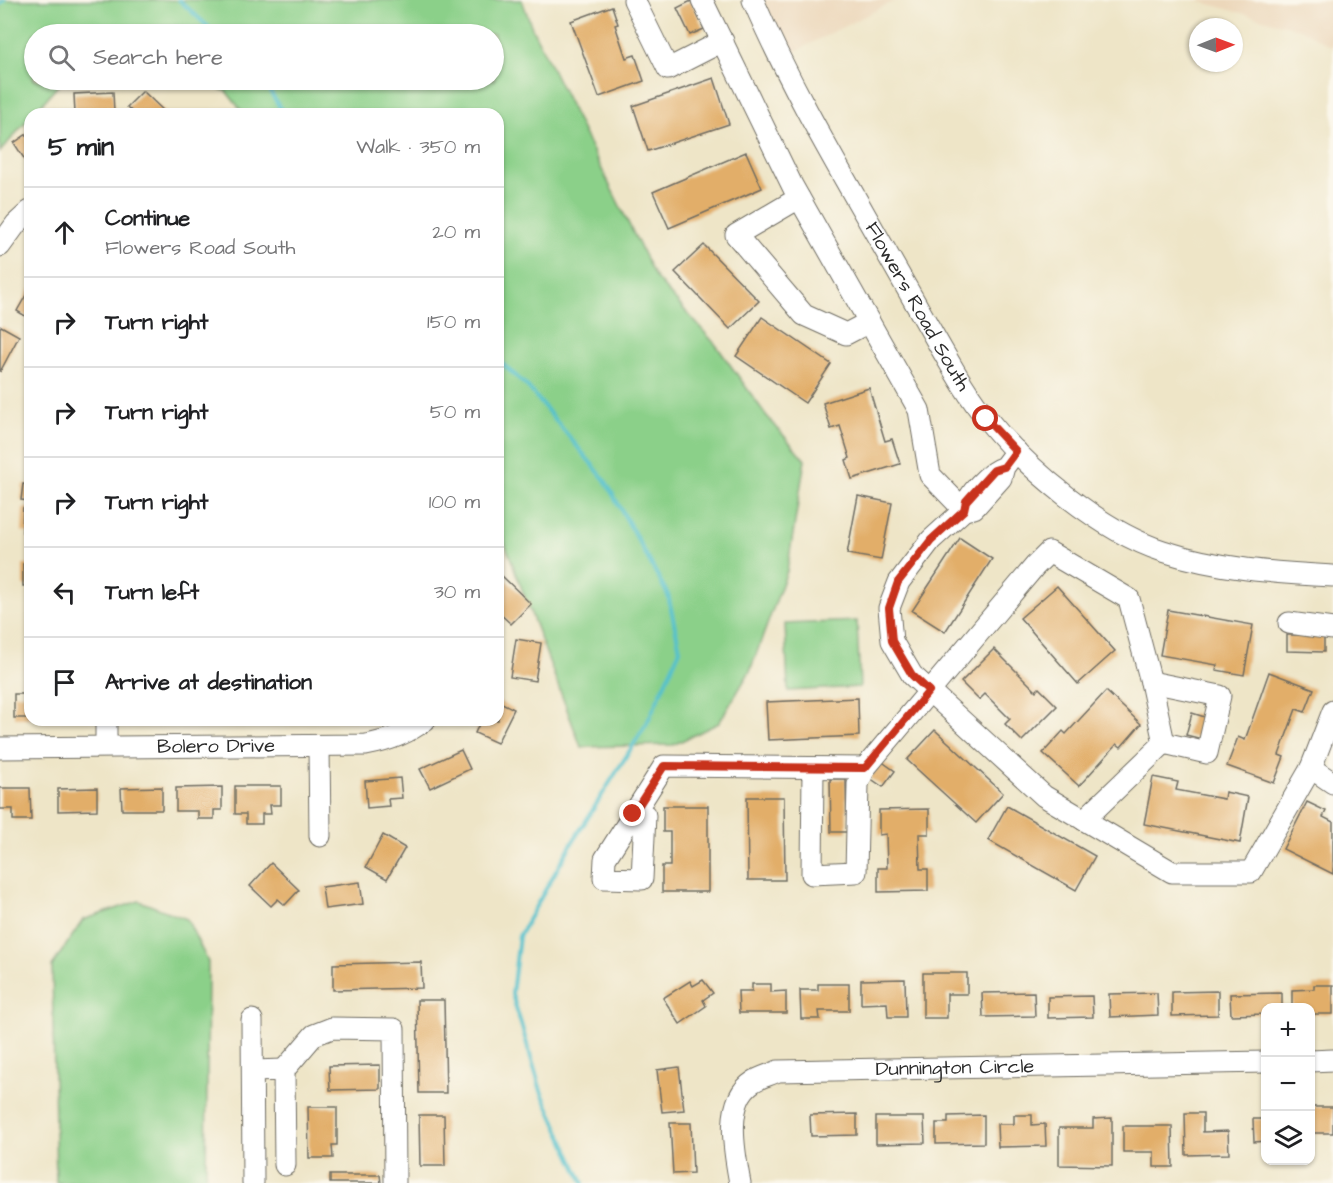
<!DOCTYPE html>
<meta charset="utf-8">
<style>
body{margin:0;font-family:"Architects Daughter",sans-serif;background:#f2f2f2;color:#202124}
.controls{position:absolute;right:18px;bottom:18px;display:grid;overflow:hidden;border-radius:12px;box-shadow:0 2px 4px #0004}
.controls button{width:54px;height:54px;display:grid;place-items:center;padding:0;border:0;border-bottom:2px solid #e0e0e0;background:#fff;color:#202124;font:30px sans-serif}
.compass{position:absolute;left:1189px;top:18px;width:54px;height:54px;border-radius:50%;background:#fff;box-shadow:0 2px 4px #0004;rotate:89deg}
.stop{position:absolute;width:18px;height:18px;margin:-14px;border:4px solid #c8321e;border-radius:50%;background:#fff}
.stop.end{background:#c8321e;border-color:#fff;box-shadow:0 2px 6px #0008}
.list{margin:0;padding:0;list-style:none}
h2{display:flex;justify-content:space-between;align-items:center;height:78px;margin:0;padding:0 24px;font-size:26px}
h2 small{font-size:20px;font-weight:400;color:#757577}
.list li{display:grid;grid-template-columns:39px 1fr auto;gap:18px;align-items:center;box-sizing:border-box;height:90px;padding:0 24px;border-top:2px solid #e0e0e0}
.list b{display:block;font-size:22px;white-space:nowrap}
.list p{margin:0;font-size:20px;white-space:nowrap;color:#757577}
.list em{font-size:20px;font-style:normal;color:#757577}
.icon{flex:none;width:33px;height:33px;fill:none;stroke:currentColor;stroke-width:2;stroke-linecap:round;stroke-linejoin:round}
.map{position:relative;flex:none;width:1333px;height:1183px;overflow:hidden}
.search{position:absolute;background:#fff;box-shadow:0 2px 4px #0004;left:24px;top:24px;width:480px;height:66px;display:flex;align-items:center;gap:15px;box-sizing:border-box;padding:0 21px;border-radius:33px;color:#757577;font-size:22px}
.panel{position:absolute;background:#fff;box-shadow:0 2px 4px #0004;left:24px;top:108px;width:480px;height:618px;border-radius:18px}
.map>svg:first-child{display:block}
</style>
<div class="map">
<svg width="1333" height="1183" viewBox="0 0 1333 1183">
<rect width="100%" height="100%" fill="#fbf7ec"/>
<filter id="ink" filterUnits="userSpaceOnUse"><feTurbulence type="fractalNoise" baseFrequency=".0167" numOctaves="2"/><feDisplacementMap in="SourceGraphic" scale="12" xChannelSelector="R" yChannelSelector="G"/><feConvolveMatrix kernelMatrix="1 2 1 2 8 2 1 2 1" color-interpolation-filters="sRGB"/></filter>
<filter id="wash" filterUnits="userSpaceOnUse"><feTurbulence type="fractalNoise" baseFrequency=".008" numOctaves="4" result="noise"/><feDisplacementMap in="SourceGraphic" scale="24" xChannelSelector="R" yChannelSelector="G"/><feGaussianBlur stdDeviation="1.35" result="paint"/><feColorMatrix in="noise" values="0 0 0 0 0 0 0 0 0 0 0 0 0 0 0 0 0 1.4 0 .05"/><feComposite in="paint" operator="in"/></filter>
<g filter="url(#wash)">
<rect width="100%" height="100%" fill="#eee5c7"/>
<g fill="#ecd7ba">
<polygon points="756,0 896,0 784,57"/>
<polygon points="1195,0 1333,0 1333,47 1302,30"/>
</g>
<g fill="#8bd089" stroke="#5b7e5a" stroke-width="1.5">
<polygon points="0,0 522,0 532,28 655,277 716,345 766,415 805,460 787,571 750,671 719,723 673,745 581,747 498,525 498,114 244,114 226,91 192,80 494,80 494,34 34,34 34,80 63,80 33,114 30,114 30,117 0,152"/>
<polygon points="857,621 860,687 788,691 785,624"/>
<polygon points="139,901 187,919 208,962 206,1183 56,1183 52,966 83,920"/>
</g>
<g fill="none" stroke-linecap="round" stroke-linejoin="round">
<g stroke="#54c1cc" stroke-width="4">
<polyline points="179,0 216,34"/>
<polyline points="0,4 4,0"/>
<polyline points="263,80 284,114"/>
<polyline points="498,360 527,386 605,480 668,595 680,650 647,723 572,843 519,936 512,994 541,1091 583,1183"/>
</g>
</g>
<g id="blocks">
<g fill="#e2ae69">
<polygon points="691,1 704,29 690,35 677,8"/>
<polygon points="612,6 618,24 615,25 626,58 635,55 644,81 599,97 571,21"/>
<polygon points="714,78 729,124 648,151 633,106"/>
<polygon points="143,91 167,114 135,114 127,107"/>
<polygon points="113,92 114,112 75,114 74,94"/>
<polygon points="30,132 30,156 25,160 14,143"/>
<polygon points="746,152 762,188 669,228 653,192"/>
<polygon points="704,245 759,301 730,329 675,272"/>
<polygon points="30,288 30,319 17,311"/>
<polygon points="762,317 831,364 805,403 736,356"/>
<polygon points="1,326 19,336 0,372 0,328"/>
<polygon points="869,388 885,441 892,439 900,464 852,479 846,460 850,458 840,426 831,429 823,403"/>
<polygon points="23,484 30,485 30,501 21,500"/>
<polygon points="858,496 892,503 881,560 847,554"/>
<polygon points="23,508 30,508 30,533 22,532"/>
<polygon points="960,538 992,559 945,632 912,611"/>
<rect x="23" y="564" width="7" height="22"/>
<polygon points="501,575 531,604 511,624 498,612 498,579"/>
<polygon points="1057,586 1115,651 1078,684 1020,618"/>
<polygon points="1168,610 1253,625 1244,675 1216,670 1217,665 1160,655"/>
<polygon points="1287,635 1324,635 1324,652 1287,651"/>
<polygon points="516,639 541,643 535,681 510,677"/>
<polygon points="994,649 1036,691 1039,688 1057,706 1022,741 1005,724 1010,719 985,694 979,700 961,682"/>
<polygon points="1269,672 1314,689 1305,712 1296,709 1279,755 1284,757 1274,783 1227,766 1238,737 1245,740"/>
<polygon points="1106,691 1141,724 1121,747 1117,744 1079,786 1043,753 1063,731 1066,734"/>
<rect x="14" y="694" width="16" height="24"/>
<polygon points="858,698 859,736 768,740 766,702"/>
<polygon points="498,701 514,709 497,743 475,733 481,720 498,720"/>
<polygon points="1192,713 1208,718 1202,739 1186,735"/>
<polygon points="935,730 1003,793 976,823 907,760"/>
<polygon points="461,750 470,769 430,788 420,769"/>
<polygon points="881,761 895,771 883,787 870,778"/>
<polygon points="1153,777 1178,782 1176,790 1224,799 1225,792 1248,797 1240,843 1144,824"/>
<polygon points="400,778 402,798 388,799 389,806 367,808 365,781"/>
<polygon points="830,779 846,779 847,832 831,832"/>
<polygon points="235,786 281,786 281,805 270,805 271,814 262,814 262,824 246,824 246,814 235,814"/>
<polygon points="162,787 162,810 122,810 121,788"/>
<polygon points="222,787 222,810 214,810 214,819 198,819 198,811 176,811 176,788"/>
<polygon points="0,788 30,788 31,820 13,820 13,809 0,809"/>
<polygon points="97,788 97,810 58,811 58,789"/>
<polygon points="747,797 784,797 785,880 748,880"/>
<polygon points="1307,802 1326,811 1323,817 1333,822 1333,874 1283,849"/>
<polygon points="663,806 708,806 708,892 662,892 662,866 670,866 670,832 663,832"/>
<polygon points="1007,806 1095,856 1076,890 988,840"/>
<polygon points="929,809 929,834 919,834 920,869 928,869 928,891 878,892 878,868 887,868 886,834 879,835 879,810"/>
<polygon points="383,835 405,848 387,879 366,867"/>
<polygon points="271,863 299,890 285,905 278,899 271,906 250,886"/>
<polygon points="360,882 363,904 325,909 322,887"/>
<polygon points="421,962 422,988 333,990 333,964"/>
<polygon points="923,973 967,973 967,994 947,994 947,1018 923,1018"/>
<polygon points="905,979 906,1017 888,1017 887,1003 861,1004 861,980"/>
<polygon points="703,980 713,993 703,1000 706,1006 680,1024 663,998 690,981 693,986"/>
<polygon points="752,984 771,984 771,992 786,991 786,1013 739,1013 738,991 752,991"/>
<polygon points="818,984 849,984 849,1011 819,1011 820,1019 801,1019 800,990 818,990"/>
<polygon points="1314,985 1333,985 1333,1014 1310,1014 1310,1008 1292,1008 1292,990 1314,989"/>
<polygon points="1218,991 1218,1015 1172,1016 1172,992"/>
<polygon points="1034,992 1035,1016 983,1017 982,993"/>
<polygon points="1157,993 1158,1015 1110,1017 1109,994"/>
<polygon points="1282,993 1282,1008 1266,1008 1266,1014 1231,1015 1230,994"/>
<polygon points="1092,996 1093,1017 1048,1018 1048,997"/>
<polygon points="417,1000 444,1000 446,1093 419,1093"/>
<polygon points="380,1065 380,1089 330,1090 329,1066"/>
<polygon points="679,1067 684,1110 662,1112 657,1070"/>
<polygon points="308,1107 337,1107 337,1145 332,1145 333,1158 309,1158"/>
<rect x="1310" y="1107" width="23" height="26"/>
<polygon points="1185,1113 1203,1113 1203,1132 1228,1131 1229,1154 1186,1155"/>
<polygon points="857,1114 857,1135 811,1136 810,1115"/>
<polygon points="419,1115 444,1115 445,1166 420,1166"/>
<polygon points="984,1115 984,1143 936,1144 936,1123 948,1123 948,1116"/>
<polygon points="1014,1115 1032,1115 1032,1125 1045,1124 1046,1146 998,1147 997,1124 1014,1124"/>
<polygon points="876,1117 924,1117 925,1143 876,1144"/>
<polygon points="1112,1118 1112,1166 1059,1165 1059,1128 1093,1128 1093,1119"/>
<polygon points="1253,1119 1266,1119 1266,1141 1254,1142"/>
<polygon points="670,1123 691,1123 693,1173 673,1174"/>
<polygon points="1123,1126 1172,1126 1173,1167 1154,1167 1154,1152 1123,1152"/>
<polygon points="330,1175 380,1175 381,1183 330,1183"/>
</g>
</g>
</g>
<g filter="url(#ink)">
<use href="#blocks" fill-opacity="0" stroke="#6f6c62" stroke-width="1.5"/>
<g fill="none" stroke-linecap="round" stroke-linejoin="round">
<defs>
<g id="minor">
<polyline points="634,0 668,69 723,41"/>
<polyline points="702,0 793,187 919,410 930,475 964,510 931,540 899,582 889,608 892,641 912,675 1044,796 1172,872 1251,872 1311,768 1333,711"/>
<path id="s1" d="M 753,0 C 790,86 838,167 884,248 C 902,280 920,311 938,343 C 953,369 968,396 987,419 C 1028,470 1101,531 1163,551 C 1218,569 1276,573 1333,576"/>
<polyline points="799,198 736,235 804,315 846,334 869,322"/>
<polyline points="0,246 16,224 30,211"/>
<path d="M 1004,467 C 988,472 968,494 964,510 L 974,508 L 1001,478 L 1004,467 L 1016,451"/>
<polyline points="1289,623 1333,629"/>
<polyline points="1151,682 1220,696 1207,753 1164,743"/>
<polyline points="106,720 106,746"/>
<polyline points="319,746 320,836"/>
<path id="s2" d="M 0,748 L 366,745 C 388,741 407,734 425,720"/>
<polyline points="813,768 812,874 856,872 858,784 865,768 1035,566 1049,552 1129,599 1151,682 1164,743"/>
<polyline points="1311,768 1333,783"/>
<polyline points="633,814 645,815 642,879 604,878 605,859 664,766 865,768"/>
<polyline points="1084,820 1164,743"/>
<polyline points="252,1020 253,1183"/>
<polyline points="1310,1061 1333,1060"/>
<polyline points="284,1070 314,1035 332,1028 394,1029 395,1183"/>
<polyline points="253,1071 284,1070 285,1165"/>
<path id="s3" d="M 740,1183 C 735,1155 723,1101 753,1082 C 760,1077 770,1075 778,1071 L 1266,1062"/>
</g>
</defs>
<use href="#minor" stroke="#6f6c62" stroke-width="23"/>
<use href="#minor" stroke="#fff" stroke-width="21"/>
</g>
</g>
<g fill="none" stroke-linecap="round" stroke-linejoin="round" filter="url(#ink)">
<polyline stroke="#c8321e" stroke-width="8" points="633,814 664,766 865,768 929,691 912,675 892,641 889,608 898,582 931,540 964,510 966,501 994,470 1004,467 1016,451 986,419"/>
</g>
<g text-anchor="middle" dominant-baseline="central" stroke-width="5" stroke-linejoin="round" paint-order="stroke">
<g font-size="20" fill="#2b2b2b" stroke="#fbf7ec">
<text stroke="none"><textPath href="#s1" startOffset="348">Flowers Road South</textPath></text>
<text stroke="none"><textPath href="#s2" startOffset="216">Bolero Drive</textPath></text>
<text stroke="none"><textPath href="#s3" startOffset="312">Dunnington Circle</textPath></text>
</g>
</g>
</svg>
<div class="controls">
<button>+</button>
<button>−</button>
<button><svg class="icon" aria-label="layers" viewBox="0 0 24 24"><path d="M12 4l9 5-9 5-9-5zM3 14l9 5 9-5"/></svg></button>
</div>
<svg class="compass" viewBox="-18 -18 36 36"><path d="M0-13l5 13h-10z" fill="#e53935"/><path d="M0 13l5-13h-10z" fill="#757577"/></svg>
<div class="stop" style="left:986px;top:419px"></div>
<div class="stop end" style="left:633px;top:814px"></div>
<div class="search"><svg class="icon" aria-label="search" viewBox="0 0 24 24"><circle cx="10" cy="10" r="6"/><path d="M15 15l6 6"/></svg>Search here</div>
<section class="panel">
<h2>5 min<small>Walk · 350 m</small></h2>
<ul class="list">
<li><svg class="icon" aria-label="ahead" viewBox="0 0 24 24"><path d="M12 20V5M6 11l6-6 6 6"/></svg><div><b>Continue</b><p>Flowers Road South</p></div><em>20 m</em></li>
<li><svg class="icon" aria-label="right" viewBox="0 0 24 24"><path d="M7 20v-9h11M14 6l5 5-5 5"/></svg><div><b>Turn right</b></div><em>150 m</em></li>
<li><svg class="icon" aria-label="right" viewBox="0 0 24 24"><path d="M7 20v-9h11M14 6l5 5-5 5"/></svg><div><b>Turn right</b></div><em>50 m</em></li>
<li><svg class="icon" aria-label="right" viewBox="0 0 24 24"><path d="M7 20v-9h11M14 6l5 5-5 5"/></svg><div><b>Turn right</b></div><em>100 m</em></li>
<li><svg class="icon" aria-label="left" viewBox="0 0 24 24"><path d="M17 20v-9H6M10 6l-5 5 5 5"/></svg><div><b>Turn left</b></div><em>30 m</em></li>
<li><svg class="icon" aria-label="arrive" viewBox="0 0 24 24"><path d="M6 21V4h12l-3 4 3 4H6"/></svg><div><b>Arrive at destination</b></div></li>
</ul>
</section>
</div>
